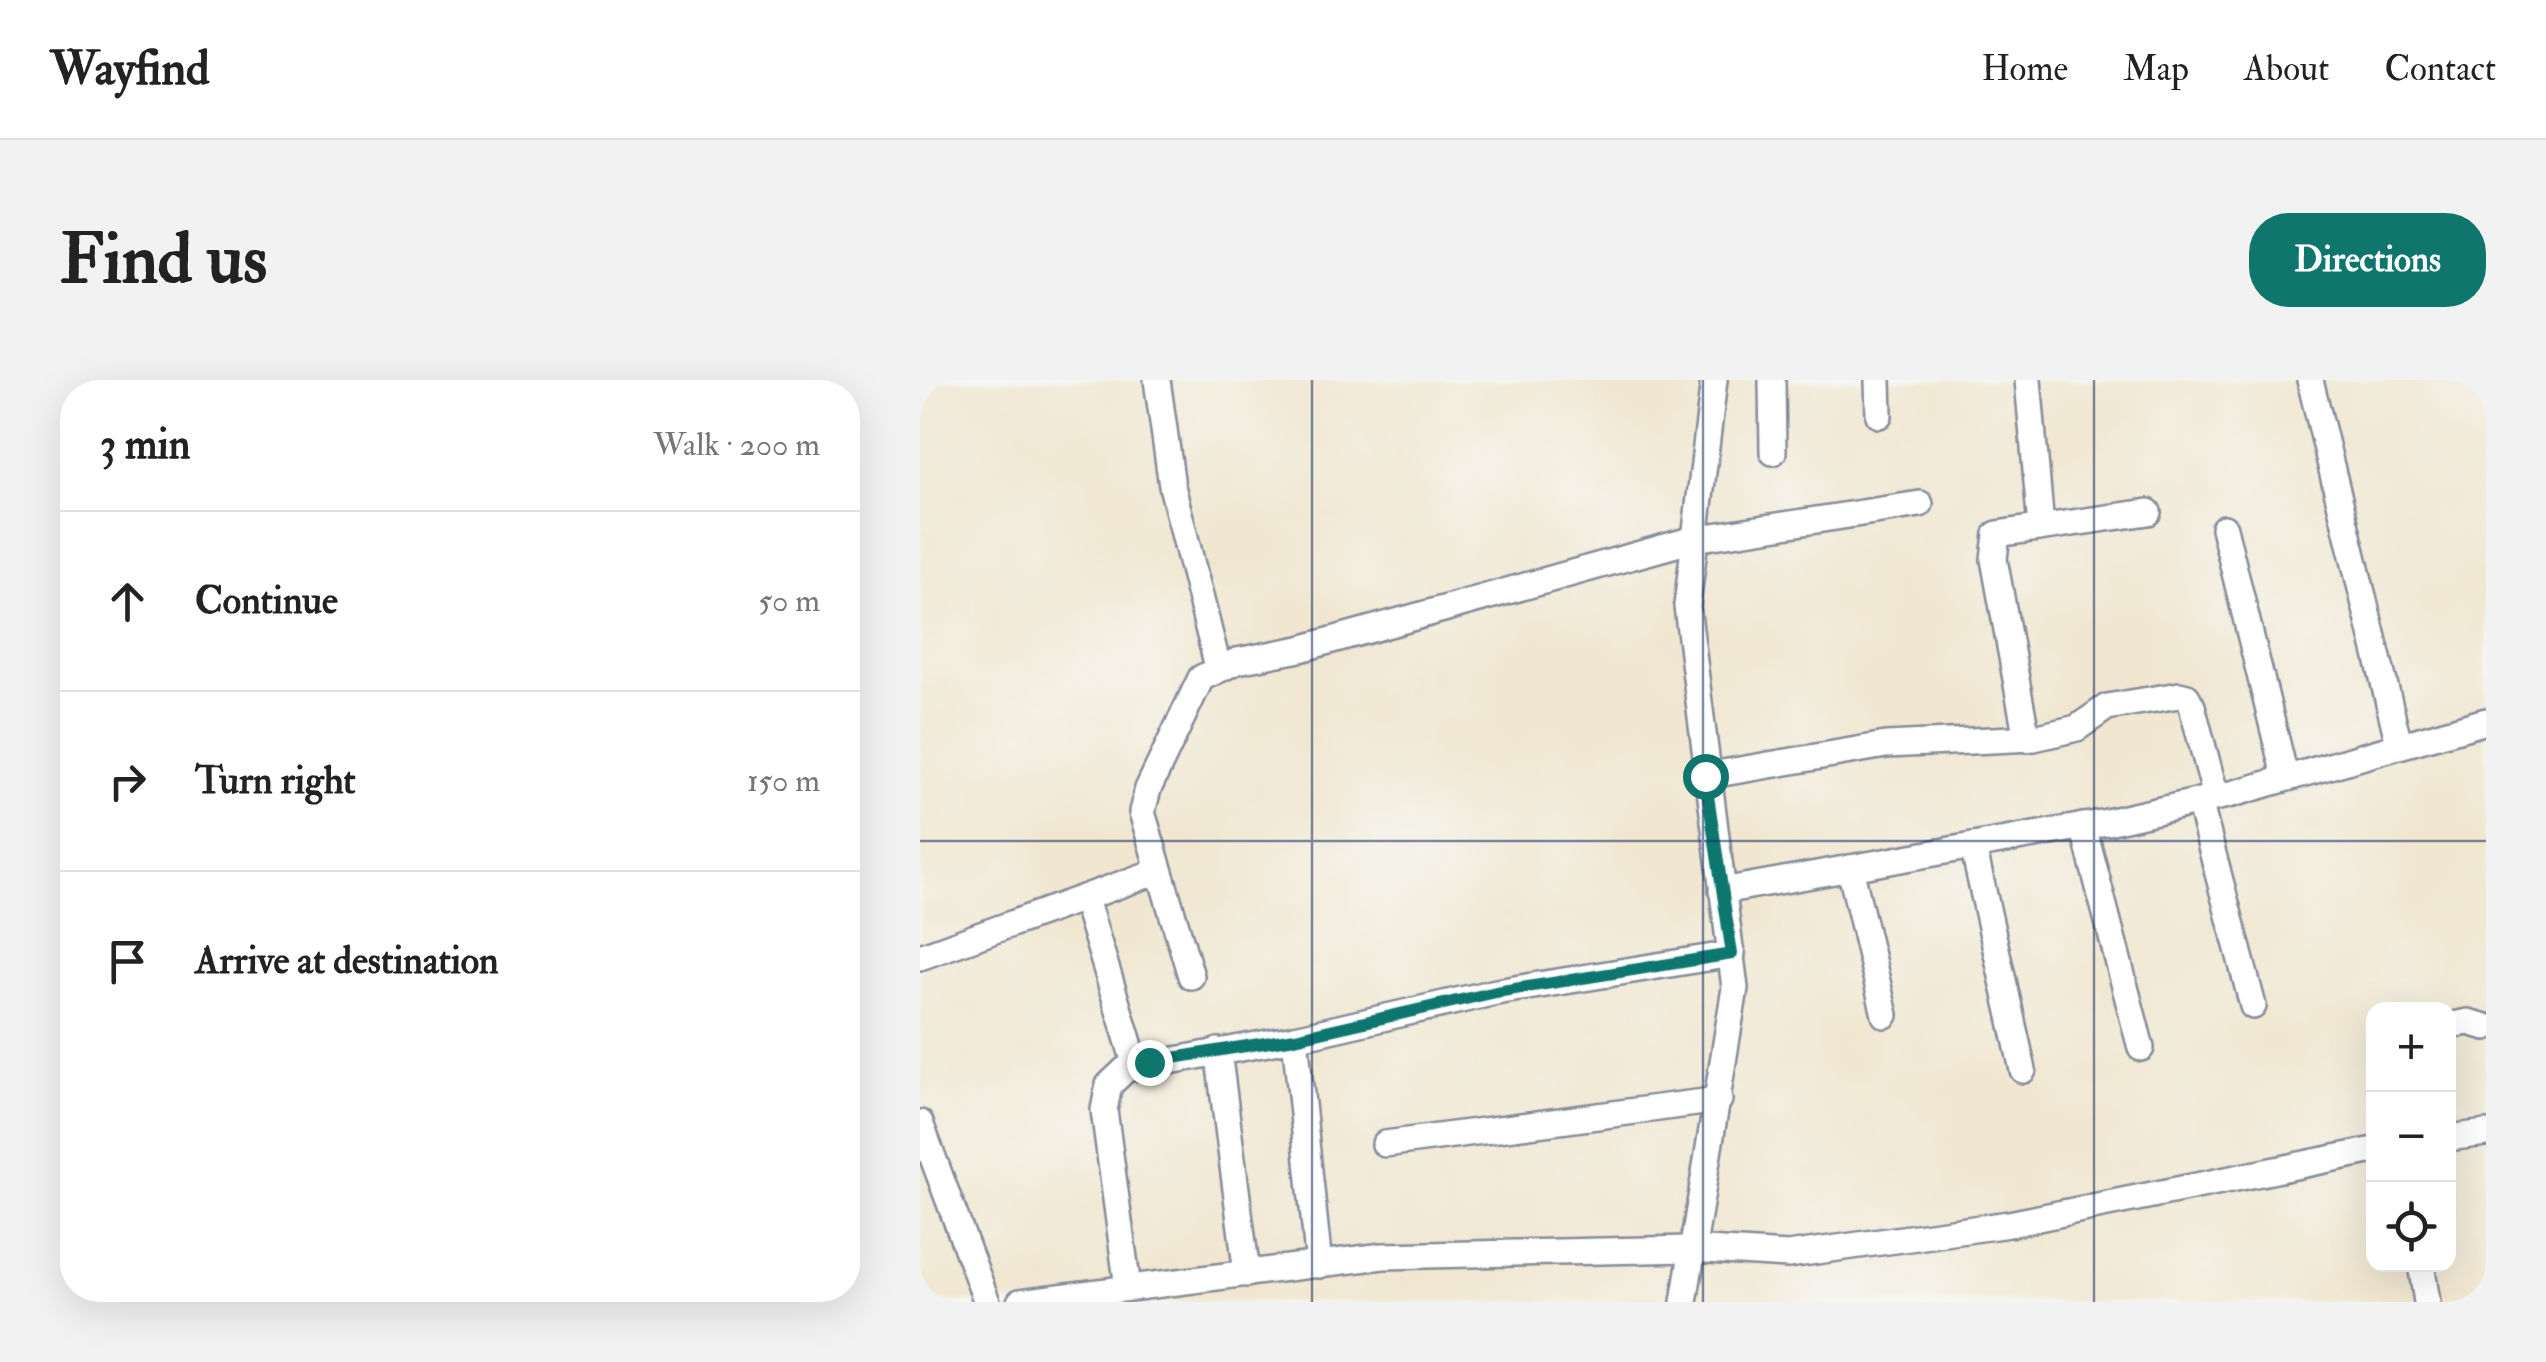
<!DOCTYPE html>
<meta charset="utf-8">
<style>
body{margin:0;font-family:"IM FELL Double Pica",serif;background:#f2f2f2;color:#222}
.controls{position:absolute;right:30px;bottom:30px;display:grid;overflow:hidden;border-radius:20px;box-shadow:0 10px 40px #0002}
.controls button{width:90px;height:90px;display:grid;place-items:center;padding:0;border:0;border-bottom:2px solid #e0e0e0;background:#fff;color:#222;font:50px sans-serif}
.stop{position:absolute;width:30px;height:30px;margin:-22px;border:8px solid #0f766e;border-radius:50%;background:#fff}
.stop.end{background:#0f766e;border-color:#fff;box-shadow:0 2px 10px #0008}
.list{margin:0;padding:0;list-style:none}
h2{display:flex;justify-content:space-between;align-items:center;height:130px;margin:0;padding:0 40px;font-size:42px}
h2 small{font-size:32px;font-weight:400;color:#767676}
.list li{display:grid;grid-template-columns:65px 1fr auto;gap:30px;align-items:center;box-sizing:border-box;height:180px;padding:0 40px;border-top:2px solid #e0e0e0}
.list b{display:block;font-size:38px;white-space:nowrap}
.list em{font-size:32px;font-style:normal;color:#767676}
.icon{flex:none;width:55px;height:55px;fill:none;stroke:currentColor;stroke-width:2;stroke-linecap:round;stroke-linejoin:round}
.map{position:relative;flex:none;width:1566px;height:922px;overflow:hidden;border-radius:40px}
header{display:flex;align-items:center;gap:60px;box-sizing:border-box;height:140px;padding:0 50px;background:#fff;border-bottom:2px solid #e0e0e0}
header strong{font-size:48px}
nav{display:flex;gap:55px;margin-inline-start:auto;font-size:35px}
.intro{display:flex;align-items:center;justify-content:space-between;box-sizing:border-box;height:240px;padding:0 60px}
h1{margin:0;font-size:70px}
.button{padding:25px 45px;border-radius:40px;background:#0f766e;color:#fff;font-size:35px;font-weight:700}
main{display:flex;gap:60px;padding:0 60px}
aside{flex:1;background:#fff;border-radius:40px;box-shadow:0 10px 40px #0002}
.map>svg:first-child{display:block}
</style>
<header>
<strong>Wayfind</strong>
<nav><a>Home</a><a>Map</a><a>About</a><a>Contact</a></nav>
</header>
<div class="intro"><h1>Find us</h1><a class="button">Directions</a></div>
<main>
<aside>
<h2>3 min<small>Walk · 200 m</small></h2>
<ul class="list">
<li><svg class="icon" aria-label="ahead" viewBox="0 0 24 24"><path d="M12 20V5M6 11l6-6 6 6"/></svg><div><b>Continue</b></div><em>50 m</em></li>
<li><svg class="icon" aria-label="right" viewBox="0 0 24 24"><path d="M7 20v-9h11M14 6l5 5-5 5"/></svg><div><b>Turn right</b></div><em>150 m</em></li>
<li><svg class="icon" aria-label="arrive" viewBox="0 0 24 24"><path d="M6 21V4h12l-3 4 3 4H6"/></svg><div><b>Arrive at destination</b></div></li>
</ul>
</aside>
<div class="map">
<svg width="1566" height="922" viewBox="0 0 1566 922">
<rect width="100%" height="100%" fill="#f6f6f2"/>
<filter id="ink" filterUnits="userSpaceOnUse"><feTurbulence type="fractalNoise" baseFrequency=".01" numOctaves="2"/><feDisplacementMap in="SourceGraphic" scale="20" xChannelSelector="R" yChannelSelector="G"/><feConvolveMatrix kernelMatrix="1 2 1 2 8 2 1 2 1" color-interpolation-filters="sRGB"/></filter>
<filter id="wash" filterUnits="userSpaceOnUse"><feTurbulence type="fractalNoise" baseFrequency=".0048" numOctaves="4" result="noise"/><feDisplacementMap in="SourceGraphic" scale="40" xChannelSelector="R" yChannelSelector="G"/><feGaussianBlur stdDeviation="2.25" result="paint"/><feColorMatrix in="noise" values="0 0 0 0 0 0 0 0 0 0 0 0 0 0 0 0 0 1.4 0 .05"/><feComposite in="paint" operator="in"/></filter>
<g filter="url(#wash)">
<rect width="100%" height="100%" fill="#f1e7d1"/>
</g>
<g filter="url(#ink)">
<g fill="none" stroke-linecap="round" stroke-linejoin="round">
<defs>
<g id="minor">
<polyline points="237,0 252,106 298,287"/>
<polyline points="852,0 853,72"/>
<polyline points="958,0 959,35"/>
<polyline points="1108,0 1121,147"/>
<polyline points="1390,0 1479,364"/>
<polyline points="1304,148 1365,396"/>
<polyline points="1107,359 1074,179 1077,154 1228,132"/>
<polyline points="785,396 966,365 1114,358 1157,348 1187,327 1259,315 1267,317 1272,326 1296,417"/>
<polyline points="1279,421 1333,626"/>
<polyline points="1163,446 1221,668"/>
<polyline points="1053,466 1103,690"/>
<polyline points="930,488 965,635"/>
<polyline points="802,511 1187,442 1312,414 1566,341"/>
<polyline points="165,519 216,686"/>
<polyline points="0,577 238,491"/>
<polyline points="271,596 222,432 228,409 281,298 317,281 380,269 774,159 1000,124"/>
<polyline points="1528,646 1548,642 1566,647"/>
<polyline points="375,658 399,885"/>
<polyline points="298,671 327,894"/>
<polyline points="0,743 67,922"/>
<polyline points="1528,758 1566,753"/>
<polyline points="465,764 799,720"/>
<polyline points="1501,884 1507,922"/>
<polyline points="208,908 184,730 189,705 206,689 375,658 576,612 812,574"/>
<polyline points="100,922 463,876 770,869 868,875 1089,844 1454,770"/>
<polyline points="764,922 815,608 767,226 794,0"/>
</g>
</defs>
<use href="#minor" stroke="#868b98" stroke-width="30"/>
<use href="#minor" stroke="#fff" stroke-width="25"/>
</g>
</g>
<g fill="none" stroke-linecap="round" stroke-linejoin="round" filter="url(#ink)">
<polyline stroke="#0f766e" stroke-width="12" points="229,682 375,658 576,612 812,574 785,396"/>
</g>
<path fill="none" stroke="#1b2f5e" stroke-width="2.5" stroke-opacity="0.55" d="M 392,0 L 392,922M 783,0 L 783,922M 1174,0 L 1174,922M 0,461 L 1566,461"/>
</svg>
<div class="controls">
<button>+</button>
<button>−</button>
<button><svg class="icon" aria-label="locate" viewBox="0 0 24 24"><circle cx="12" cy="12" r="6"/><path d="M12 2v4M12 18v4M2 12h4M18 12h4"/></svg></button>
</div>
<div class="stop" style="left:785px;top:396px"></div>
<div class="stop end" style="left:229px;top:682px"></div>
</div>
</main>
